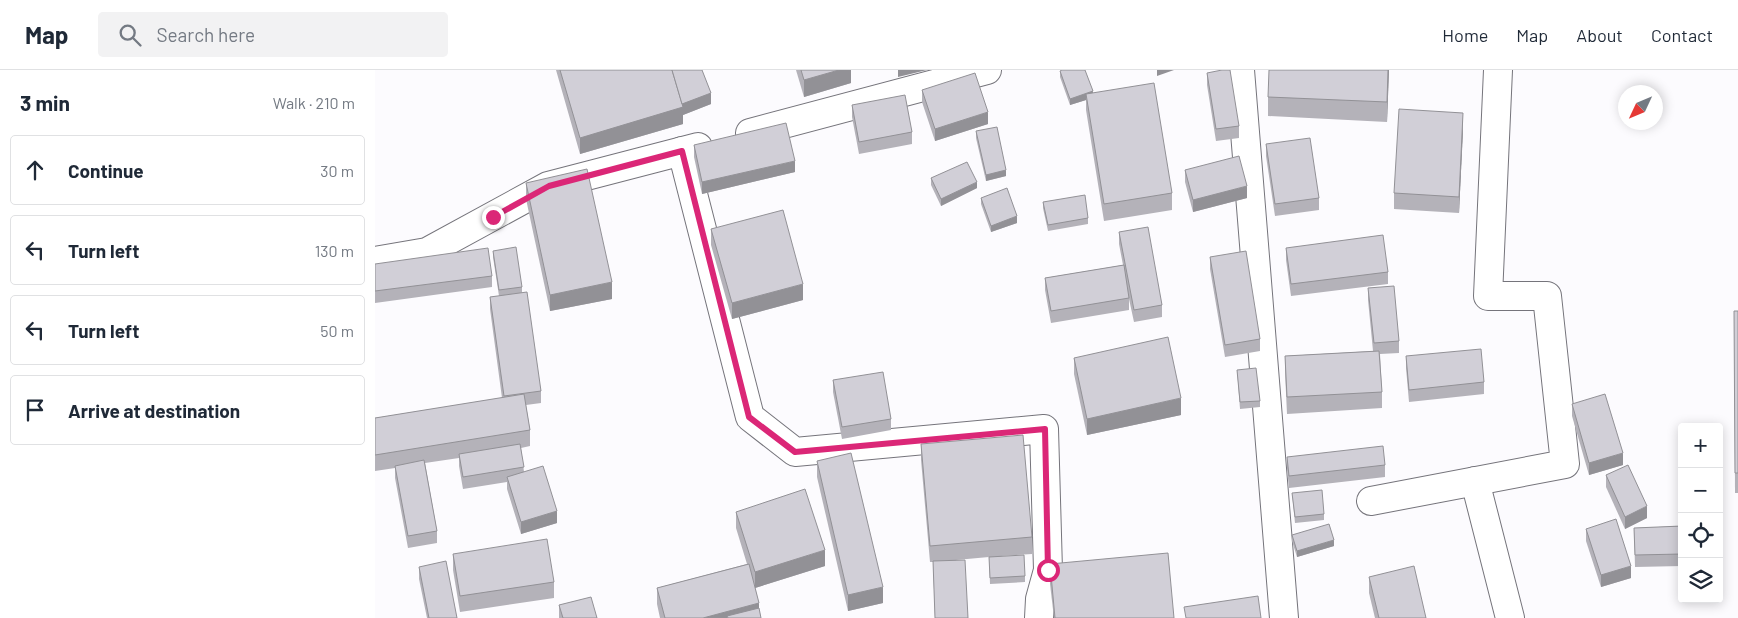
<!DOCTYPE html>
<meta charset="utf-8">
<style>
body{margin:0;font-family:Barlow,sans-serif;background:#f2f2f3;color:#1f2937}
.controls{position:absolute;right:15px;bottom:15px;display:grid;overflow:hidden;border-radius:5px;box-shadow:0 2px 12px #0003}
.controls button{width:45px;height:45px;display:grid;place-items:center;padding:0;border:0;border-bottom:1px solid #e0e1e3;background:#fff;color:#1f2937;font:25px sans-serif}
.compass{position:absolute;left:1243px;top:15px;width:45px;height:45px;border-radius:50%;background:#fff;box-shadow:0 2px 12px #0003;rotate:226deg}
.stop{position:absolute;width:15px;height:15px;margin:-11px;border:4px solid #db2777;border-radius:50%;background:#fff}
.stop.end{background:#db2777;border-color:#fff;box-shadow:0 1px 5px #0008}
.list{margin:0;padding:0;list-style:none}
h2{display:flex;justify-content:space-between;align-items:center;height:65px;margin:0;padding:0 20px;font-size:21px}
h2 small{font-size:16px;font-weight:400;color:#747a83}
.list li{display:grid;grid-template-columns:32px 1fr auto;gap:15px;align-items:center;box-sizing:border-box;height:70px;margin:0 10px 10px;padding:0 10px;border:1px solid #e0e1e3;border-radius:5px}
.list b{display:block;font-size:19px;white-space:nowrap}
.list em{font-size:16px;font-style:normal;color:#747a83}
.icon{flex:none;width:28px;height:28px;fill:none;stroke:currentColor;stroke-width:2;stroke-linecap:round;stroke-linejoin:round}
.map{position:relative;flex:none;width:1363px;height:548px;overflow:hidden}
header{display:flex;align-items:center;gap:30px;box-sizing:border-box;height:70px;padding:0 25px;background:#fff;border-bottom:1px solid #e0e1e3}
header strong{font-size:24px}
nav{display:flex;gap:28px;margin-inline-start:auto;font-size:18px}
.search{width:350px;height:45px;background:#f2f2f3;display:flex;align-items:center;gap:12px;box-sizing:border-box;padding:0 18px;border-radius:5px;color:#747a83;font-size:19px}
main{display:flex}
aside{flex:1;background:#fff}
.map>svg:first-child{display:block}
</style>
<header>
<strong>Map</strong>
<div class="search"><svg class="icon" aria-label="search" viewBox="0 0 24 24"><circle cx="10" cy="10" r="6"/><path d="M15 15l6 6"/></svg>Search here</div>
<nav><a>Home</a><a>Map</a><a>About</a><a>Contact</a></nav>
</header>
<main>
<aside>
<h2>3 min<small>Walk · 210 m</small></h2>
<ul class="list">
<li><svg class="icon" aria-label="ahead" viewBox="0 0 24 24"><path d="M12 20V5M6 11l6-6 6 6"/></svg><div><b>Continue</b></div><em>30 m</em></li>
<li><svg class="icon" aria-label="left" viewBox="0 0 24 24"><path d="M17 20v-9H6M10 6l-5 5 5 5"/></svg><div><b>Turn left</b></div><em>130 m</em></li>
<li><svg class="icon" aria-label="left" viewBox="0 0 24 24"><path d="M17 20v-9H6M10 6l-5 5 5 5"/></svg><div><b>Turn left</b></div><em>50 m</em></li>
<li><svg class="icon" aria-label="arrive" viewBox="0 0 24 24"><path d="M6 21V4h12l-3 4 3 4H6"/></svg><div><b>Arrive at destination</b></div></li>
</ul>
</aside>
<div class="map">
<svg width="1363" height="548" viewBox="0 0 1363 548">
<rect width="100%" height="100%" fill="#fcfbfe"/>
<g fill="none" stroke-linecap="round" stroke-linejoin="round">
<defs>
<g id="minor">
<polyline points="865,0 909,548"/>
<polyline points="375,63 612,0"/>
<polyline points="307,81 375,347 420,382 669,359 673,500 665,529 664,548"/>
<polyline points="0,191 52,182 173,116 323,77"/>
<polyline points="1100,411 1135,548"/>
<polyline points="996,431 1190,394 1172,226 1113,226 1123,0"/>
</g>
</defs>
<use href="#minor" stroke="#75747b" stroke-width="30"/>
<use href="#minor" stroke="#fff" stroke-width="28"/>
</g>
<g fill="#b4b2b9">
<polygon points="181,0 327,0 336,34 308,45 308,54 205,84"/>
<polygon points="421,0 476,0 476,13 429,27"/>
<polygon points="1014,0 1012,52 893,46 893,27"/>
<polygon points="685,1 718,23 797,123 797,140 729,151 711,40 711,30 695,35 685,7"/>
<polygon points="832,3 864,56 864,68 841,71 832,15"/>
<polygon points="547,20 613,54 560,71 547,32"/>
<polygon points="477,35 537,62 537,74 484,84 477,47"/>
<polygon points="1088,60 1084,143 1019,139 1019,123"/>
<polygon points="601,61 631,106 611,111 601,68"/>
<polygon points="891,74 944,128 944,140 900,146 891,86"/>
<polygon points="319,75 420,102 327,124 319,87"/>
<polygon points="810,100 872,128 818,142 810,112"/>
<polygon points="556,108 602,118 566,136 556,115"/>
<polygon points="151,113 237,229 175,241 151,129"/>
<polygon points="606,128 642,153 616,162 606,134"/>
<polygon points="668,132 713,148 713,154 673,161 668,138"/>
<polygon points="336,159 428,230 357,249 336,175"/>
<polygon points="744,162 787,235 787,247 759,252 754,229 754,240 676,253 670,220 670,208 748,195 744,174"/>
<polygon points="911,178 1013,202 1013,214 916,226 911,190"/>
<polygon points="118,181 147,217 147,223 166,321 166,333 151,335 155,360 155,376 146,378 149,402 182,453 146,464 132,419 132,412 88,419 84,396 84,388 50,393 62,461 62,473 33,478 20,408 20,398 0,401 0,348 127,328 115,239 115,227 124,226 118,187"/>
<polygon points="835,187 885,269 885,281 850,287 835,199"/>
<polygon points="0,194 117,206 117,217 0,233"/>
<polygon points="993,218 1024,271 1024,283 1005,284 1007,322 1007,338 912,344 910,302 910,286 998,281 993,230"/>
<polygon points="1359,241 1363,241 1363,423 1360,423"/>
<polygon points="1031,286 1109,312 1109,324 1034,332 1031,298"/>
<polygon points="699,288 806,345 712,365 699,304"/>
<polygon points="862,300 885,331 885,337 865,339"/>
<polygon points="458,310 516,349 516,360 467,369 458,322"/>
<polygon points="1197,334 1248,395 1214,405 1197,346"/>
<polygon points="546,374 657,467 657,484 626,486 650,506 650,512 615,514 614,487 581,490 593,548 560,548 558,492 555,492 546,390"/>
<polygon points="912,387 1010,395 1010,407 914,418 912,399"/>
<polygon points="442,391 508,533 473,541 442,407"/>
<polygon points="1231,405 1272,448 1250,459 1231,417"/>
<polygon points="917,423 949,444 949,450 920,453"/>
<polygon points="361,442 450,496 380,518 386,548 285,548 282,534 282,518 372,494 361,458"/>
<polygon points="1307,456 1307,496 1260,497 1259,458"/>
<polygon points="1211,459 1256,508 1226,517 1211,471"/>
<polygon points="917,465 959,476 922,487 917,471"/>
<polygon points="78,484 179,512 179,528 85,542 78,500"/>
<polygon points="675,494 799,548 679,548 675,514"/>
<polygon points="44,497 82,548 52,548 44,509"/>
<polygon points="994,507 1051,548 1000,548 994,523"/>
<polygon points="184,535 222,548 184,548"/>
</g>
<g fill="#929196">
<polygon points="464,0 476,0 476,13 429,27 429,10"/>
<polygon points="523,0 552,0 523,7"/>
<polygon points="782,0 799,0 782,6"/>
<polygon points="1013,0 1014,0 1012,52 1012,32"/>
<polygon points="718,21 718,27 711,24 711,30 695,35 695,29"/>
<polygon points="336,23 336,34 308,45 308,54 205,84 205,68"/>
<polygon points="613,42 613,54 560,71 560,59"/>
<polygon points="1088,43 1088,60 1084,143 1084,127"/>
<polygon points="420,91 420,102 327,124 327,112"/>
<polygon points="631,100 631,106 611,111 611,105"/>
<polygon points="602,112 602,118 566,136 566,129"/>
<polygon points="872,116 872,128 818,142 818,130"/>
<polygon points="642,146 642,153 616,162 616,156"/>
<polygon points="237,212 237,229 175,241 175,225"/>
<polygon points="428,214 428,230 357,249 357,233"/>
<polygon points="806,328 806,345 712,365 712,349"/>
<polygon points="1248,383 1248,395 1214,405 1214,393"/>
<polygon points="1272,436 1272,448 1250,459 1250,447"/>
<polygon points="182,441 182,453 146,464 146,452"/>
<polygon points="959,470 959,476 922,487 922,481"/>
<polygon points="450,480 450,496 380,518 380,502"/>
<polygon points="1256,496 1256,508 1226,517 1226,505"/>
<polygon points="508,517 508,533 473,541 473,525"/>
<polygon points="384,533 384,548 352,546 352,548 328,548"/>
</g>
<g fill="#d1cfd7" stroke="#929196">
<polygon points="185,0 297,0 308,37 205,68"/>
<polygon points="297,0 327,0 336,23 307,34"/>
<polygon points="426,0 464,0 429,10"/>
<polygon points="687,0 710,0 718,21 695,29 685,1"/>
<polygon points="847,0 855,0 864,56 841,59 832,3"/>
<polygon points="894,0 1013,0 1012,32 893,27"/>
<polygon points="600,3 613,42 560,59 547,20"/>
<polygon points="779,13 797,123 729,134 711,24"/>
<polygon points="530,25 537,62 484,72 477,35"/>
<polygon points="1024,39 1088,43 1084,127 1019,123"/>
<polygon points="411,53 420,91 327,112 319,75"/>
<polygon points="622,57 631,100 611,105 601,61"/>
<polygon points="935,68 944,128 900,134 891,74"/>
<polygon points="864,86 872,116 818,130 810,100"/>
<polygon points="592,92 602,112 566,129 556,108"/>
<polygon points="212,99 237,212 175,225 151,113"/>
<polygon points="632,118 642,146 616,156 606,128"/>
<polygon points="710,125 713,148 673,155 668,132"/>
<polygon points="408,140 428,214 357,233 336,159"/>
<polygon points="773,157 787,235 759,240 744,162"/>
<polygon points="1008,165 1013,202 916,214 911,178"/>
<polygon points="141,177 147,217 124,220 118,181"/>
<polygon points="113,178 117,206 0,221 0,194"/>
<polygon points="871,181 885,269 850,275 835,187"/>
<polygon points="749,195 754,228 676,241 670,208"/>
<polygon points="1019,216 1024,271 999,273 993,218"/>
<polygon points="152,222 166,321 129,326 115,227"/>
<polygon points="1359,241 1363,241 1363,403 1360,403"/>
<polygon points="793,267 806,328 712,349 699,288"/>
<polygon points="1106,279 1109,312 1034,320 1031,286"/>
<polygon points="1004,281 1007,322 912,327 910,286"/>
<polygon points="881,298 885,331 865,332 862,300"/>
<polygon points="508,302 516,349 467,357 458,310"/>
<polygon points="149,324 155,360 0,385 0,348"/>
<polygon points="1230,324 1248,383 1214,393 1197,334"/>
<polygon points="648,365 657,467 555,476 546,374"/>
<polygon points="145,374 149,397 88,407 84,384"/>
<polygon points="1008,376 1010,395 914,406 912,387"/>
<polygon points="476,383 508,517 473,525 442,391"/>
<polygon points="49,390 62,461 33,466 20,396"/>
<polygon points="1253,395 1272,436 1250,447 1231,405"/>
<polygon points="168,396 182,441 146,452 132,407"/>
<polygon points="430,419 450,480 380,502 361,442"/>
<polygon points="947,420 949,444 920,447 917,423"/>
<polygon points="1241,449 1256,496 1226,505 1211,459"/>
<polygon points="954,454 959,470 922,481 917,465"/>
<polygon points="1307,456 1307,484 1260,485 1259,458"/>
<polygon points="172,469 179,512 85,526 78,484"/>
<polygon points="793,483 799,548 680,548 675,494"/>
<polygon points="649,485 650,506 615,508 614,487"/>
<polygon points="590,490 593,548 560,548 558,491"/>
<polygon points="71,491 82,548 54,548 44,497"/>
<polygon points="374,494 384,533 328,548 290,548 282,518"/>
<polygon points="1039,496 1051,548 1004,548 994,507"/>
<polygon points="883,526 886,548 811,548 809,537"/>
<polygon points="216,527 222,548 188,548 184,535"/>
<polygon points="384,538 386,548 353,548 352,546"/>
</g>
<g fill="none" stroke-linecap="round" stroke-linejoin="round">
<polyline stroke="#db2777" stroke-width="6" points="118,147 174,116 307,81 374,347 420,382 670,359 673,500"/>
</g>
</svg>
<div class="controls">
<button>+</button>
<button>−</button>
<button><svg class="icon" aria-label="locate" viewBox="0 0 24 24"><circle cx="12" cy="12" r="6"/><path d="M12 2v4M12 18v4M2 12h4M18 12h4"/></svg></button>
<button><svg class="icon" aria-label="layers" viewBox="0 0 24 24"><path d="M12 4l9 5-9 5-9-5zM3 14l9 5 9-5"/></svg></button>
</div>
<svg class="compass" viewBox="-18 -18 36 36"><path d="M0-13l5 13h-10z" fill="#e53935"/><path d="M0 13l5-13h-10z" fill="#747a83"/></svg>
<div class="stop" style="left:673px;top:500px"></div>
<div class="stop end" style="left:118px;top:147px"></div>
</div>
</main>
